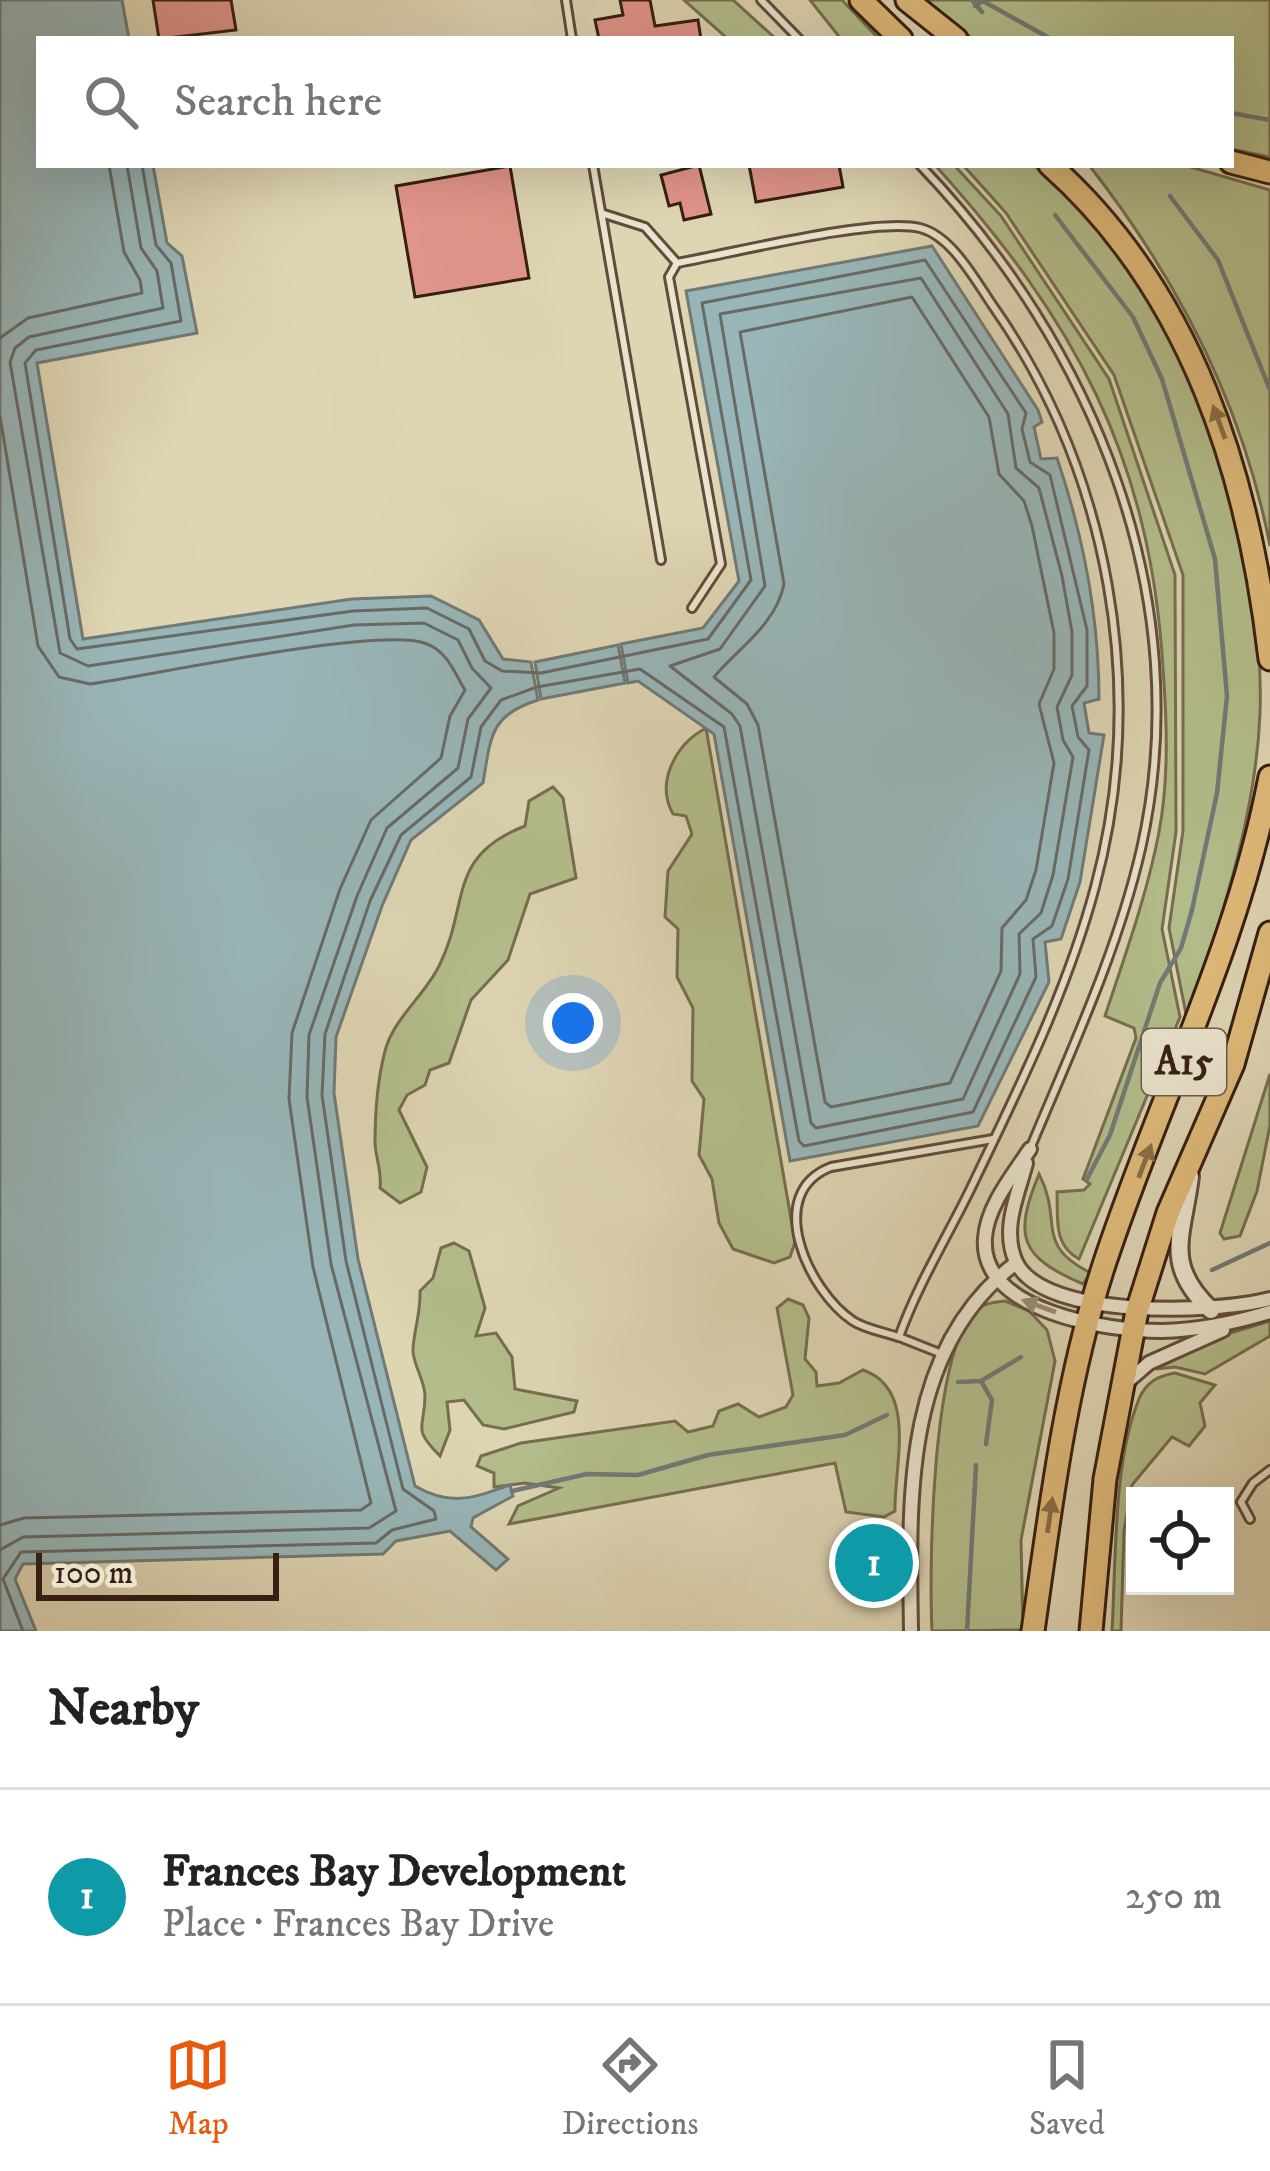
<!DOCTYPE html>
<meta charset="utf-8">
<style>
body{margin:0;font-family:"IM FELL DW Pica",serif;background:#f2f2f2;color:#222}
.controls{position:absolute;right:36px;bottom:36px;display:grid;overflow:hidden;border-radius:0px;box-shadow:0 12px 48px #0002}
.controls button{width:108px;height:108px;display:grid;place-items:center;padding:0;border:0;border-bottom:3px solid #e0e0e0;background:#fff;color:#222;font:60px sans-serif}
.scale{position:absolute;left:36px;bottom:30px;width:243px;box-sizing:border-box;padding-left:12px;border:6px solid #371f13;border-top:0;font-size:33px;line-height:42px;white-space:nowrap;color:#371f13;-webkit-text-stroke:9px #eae4ce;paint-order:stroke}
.you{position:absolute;left:573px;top:1023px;width:42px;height:42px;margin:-30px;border:9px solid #fff;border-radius:50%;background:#1a73e8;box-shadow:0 0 0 18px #1a73e833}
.badge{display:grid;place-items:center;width:78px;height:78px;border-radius:50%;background:#ea580c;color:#fff;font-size:39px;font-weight:700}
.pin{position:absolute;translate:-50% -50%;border:6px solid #fff;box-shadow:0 3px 12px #0006}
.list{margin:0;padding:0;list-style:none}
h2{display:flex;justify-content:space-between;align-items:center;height:156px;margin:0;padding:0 48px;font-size:51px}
h2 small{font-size:39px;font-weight:400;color:#767676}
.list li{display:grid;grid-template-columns:78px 1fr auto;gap:36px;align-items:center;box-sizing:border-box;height:216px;padding:0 48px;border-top:3px solid #e0e0e0}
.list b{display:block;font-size:45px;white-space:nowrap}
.list p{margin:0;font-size:39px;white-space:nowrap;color:#767676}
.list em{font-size:39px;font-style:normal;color:#767676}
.icon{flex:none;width:66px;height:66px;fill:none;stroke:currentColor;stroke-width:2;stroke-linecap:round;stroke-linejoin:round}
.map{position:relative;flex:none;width:1270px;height:1631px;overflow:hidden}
.search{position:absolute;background:#fff;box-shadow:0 12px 48px #0002;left:36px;right:36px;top:36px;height:132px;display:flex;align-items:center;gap:30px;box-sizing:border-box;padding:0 42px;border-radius:0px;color:#767676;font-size:45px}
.sheet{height:372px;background:#fff}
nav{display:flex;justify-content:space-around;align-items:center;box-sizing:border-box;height:168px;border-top:3px solid #e0e0e0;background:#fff;font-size:33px;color:#767676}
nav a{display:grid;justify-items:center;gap:6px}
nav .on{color:#ea580c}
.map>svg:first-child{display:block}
</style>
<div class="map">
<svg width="1270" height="1631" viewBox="0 0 1270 1631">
<rect width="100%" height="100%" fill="#ded5b3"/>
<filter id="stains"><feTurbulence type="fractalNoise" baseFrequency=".00167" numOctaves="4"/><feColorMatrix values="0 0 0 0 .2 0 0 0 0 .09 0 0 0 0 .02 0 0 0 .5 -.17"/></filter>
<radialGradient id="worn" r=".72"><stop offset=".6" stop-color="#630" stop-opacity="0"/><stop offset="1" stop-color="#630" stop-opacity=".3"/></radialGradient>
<g fill="#b3bd8b" stroke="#756e4f" stroke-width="3">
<polygon points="684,0 733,0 776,39 728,39"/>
<polygon points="810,0 842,0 879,39 841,39"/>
<polygon points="921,0 1270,0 1270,157 1231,149 1231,39 973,39"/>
<path d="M 935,165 L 954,165 L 1001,216 L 1109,379 L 1175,575 L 1176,832 L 1162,929 L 1180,1017 L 1079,1259 C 1053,1245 1058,1219 1057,1192 L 1084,1190 L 1090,1184 L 1083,1179 L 1136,1038 L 1134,1028 L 1105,1016 C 1125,955 1147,895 1159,832 C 1169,779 1167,722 1163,668 C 1150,457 1075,320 935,165 Z"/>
<path d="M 963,165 L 1033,165 C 1184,283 1266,526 1260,713 C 1256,819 1219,923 1188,1024 L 1169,928 L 1183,831 L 1183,575 L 1114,375 L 1006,213 Z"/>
<path d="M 1089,165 L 1184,165 L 1270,190 L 1270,546 C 1243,405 1177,278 1089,165 Z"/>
<path d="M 706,728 L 795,1242 L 790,1257 L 774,1263 L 733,1249 L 719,1223 L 712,1179 L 699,1155 L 704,1099 L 692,1081 L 693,1008 L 677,977 L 678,929 L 665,917 L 668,871 L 692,834 L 686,816 L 673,814 C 655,782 676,744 706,728 Z"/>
<path d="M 553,787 L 563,798 L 576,878 L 530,894 L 508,960 L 471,1000 L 449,1063 L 430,1070 L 425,1085 L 407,1095 L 399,1110 L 427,1167 L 421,1192 L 400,1203 L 380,1188 C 382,1171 376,1160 375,1143 C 375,1115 378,1078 385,1051 C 393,1019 425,995 439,966 C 470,905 446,856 525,826 L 529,801 Z"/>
<polygon points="1270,1074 1270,1125 1257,1191 1240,1236 1224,1239 1220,1233"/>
<path d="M 1039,1174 C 1064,1222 1033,1244 1091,1273 L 1083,1284 C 1020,1257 1013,1237 1039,1174 Z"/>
<path d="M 454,1243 L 469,1251 L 485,1308 L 476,1336 L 496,1333 L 512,1357 L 515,1389 L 577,1401 L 574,1412 L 504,1429 L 483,1425 L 464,1400 L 447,1402 L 450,1430 L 440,1456 C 411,1427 425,1429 425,1396 C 425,1380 412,1363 413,1349 C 414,1330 421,1312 420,1291 L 433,1278 L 441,1248 Z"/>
<path d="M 788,1299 L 803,1305 L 809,1318 L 805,1359 L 816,1372 L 817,1386 L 839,1383 L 863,1370 C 918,1389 894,1465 895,1511 L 884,1517 L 846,1512 L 835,1463 L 509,1524 L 518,1506 L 559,1488 L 525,1483 L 494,1487 L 494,1473 L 477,1466 L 481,1456 L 521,1443 L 675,1421 L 688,1432 L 713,1426 L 719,1411 L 738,1404 L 759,1417 L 786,1407 L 793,1395 L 777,1308 Z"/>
<path d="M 1005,1301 L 1029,1311 L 1047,1330 L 1055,1361 L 1021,1540 L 1023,1630 L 932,1631 C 929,1562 932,1367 971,1315 C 981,1303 991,1303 1005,1301 Z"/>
<polygon points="1270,1321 1270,1336 1205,1374 1175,1367 1156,1369 1224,1335"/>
<path d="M 1175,1373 L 1215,1385 L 1200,1403 L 1205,1426 L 1189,1446 L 1172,1437 L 1132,1485 L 1124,1531 L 1121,1631 L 1112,1631 C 1116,1562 1113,1462 1139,1399 C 1146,1382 1158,1376 1175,1373 Z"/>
</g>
<g fill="#98b6b8" stroke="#717a76" stroke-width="3">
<path d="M 0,0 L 122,0 L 129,39 L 39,39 L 39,165 L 153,165 L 167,243 L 182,256 L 197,333 L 37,363 L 83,639 L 352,599 L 431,596 L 479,620 L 503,659 L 531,662 L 538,700 C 490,715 491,736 483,783 L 411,840 L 382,906 L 336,1037 L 334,1093 L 358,1259 L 415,1486 C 451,1507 473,1498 510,1485 L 513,1496 L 473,1518 L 471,1527 L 508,1559 L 496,1570 L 450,1531 L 396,1541 L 383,1554 L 23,1564 L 15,1579 L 36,1631 L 0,1631 Z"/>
<path d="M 932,246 L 1038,410 L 1042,422 L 1034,427 L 1041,459 L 1057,458 C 1084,538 1099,615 1099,699 L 1084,703 L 1089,733 L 1104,735 L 1080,882 L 1061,939 L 1045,942 L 1049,982 L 978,1126 L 790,1161 L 714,734 L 638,681 L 628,683 L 621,644 L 703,628 L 739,581 L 686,291 Z"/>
<polygon points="618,645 625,683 541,699 535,662"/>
</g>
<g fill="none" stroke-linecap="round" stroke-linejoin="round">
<g stroke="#686a66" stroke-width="3">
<polygon points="921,278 1008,414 1016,468 1039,488 1062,576 1072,632 1072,675 1057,707 1063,740 1073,757 1053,875 1041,913 1019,934 1020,974 963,1099 816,1128 811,1123 740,726 732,714 670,666 720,649 765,586 720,314"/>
<path d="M 912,297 L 989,417 L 999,474 L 1024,501 L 1032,526 L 1054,633 L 1054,669 L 1039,704 L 1054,763 L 1036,870 L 1026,900 L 1002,928 L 1001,971 L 950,1083 L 831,1107 L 825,1102 L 758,725 L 747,704 L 714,677 C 737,649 776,625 784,584 L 740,332 Z"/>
<polyline points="0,338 28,318 142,293 140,280 124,252 109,165"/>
<path d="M 0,416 L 38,646 L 59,677 L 90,684 C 154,675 375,627 424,643 C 447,650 454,672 465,690 L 450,716 L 441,758 L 371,820 L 340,889 L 292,1033 L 289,1099 L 313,1267 L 371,1503 L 361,1510 L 24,1518 L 0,1525"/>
<polyline points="0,1550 23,1537 369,1528 396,1511 331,1264 307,1097 309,1035 357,896 387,828 458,768 468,719 491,688 472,668 458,640 424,623 354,625 88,666 60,653 10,362 15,348 29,337 163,308 157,271 141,248 127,165"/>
<polyline points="23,1631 3,1579 21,1552 376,1543 392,1530 436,1519 434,1511 403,1489 346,1261 322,1095 325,1034 370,901 401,835 471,777 481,727 501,700 537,687 640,669 724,727 799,1141 804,1146 973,1112 1036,977 1033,939 1052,926 1068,879 1089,750 1078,737 1072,706 1087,686 1087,630 1050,475 1030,462 1022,429 1026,413 925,260 702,303 751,580 708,639 541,673 502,671 485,661 469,629 427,608 353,611 77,649 70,639 25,363 36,350 181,321 171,263 156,245 142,165"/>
</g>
<g stroke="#717a76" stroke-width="4.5">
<polyline points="972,0 982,12"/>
<polyline points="975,6 983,1 1051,39"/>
<polyline points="1231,113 1270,120"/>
<polyline points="1170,196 1218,260 1270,390"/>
<polyline points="1055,215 1133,317 1162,379 1215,559 1227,696 1217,793 1192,910 1181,948 1160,983 1110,1135 1087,1179"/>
<polyline points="1212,1270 1270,1243"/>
<polyline points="981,1381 992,1400 986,1444"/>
<polyline points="958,1382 981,1381 1021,1357"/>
<polyline points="512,1491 587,1474 638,1475 708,1455 845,1435 887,1415"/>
<polyline points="967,1631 976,1465"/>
</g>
</g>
<g fill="#e1948b" stroke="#371f13" stroke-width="3">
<polygon points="153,0 231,0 236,30 159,39"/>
<polygon points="620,0 650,0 655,26 698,20 701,39 599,39 595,20 623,15"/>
<polygon points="699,165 711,214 684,220 680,203 669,206 661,175"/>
<polygon points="749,165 839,165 843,187 756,202"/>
<polygon points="510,166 529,278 415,297 396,186"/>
</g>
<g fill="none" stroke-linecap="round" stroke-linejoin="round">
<defs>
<g id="service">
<polyline points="566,0 572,39"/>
<polyline points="761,0 799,39"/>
<polyline points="593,165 661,560"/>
<path d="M 920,165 C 1093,345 1198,598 1141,849 C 1117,953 1071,1050 1030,1149"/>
<path d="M 604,214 L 645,227 L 677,263 C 729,254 875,217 920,228 C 952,236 975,280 993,306 C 1110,473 1148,690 1095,887 C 1067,992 1017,1092 970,1190 C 946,1239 917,1286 899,1337 L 942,1354"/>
<polyline points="677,263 669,277 721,564 692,608"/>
<path d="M 898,1337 C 884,1332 865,1329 853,1321 C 808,1291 763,1193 831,1167 L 993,1139"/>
<polyline points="1250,1519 1241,1502 1253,1483 1270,1470"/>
</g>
<g id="minor">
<path d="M 1030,1149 C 1013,1175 987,1206 985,1238 C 979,1312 1108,1331 1162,1331 C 1199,1330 1234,1323 1270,1312"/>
<path d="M 1026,1163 C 1018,1195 1001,1229 1016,1262 C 1043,1320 1217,1313 1270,1299"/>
<polyline points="1126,1383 1149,1363 1223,1330"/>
<path d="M 911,1631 C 909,1500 902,1349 1016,1263"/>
</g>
<path id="tertiary" d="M 1190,1176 C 1183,1235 1162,1264 1211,1310"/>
<g id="primary">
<polyline points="861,0 901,39"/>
<polyline points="907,0 956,39"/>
<polyline points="1231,162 1270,172"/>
<path d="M 1050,165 C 1192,291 1249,476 1270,659"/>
<path d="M 1033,1631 C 1050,1511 1065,1387 1102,1271 C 1156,1104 1237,951 1270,777"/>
<polyline points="1091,1631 1105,1479 1137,1311 1168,1213 1233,1064 1270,933"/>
</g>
</defs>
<use href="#service" stroke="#614c3b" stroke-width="12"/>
<use href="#minor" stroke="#614c3b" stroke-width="18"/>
<use href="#tertiary" stroke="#614c3b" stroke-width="22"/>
<use href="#primary" stroke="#371f13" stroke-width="27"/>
<use href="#service" stroke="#eae4ce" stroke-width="6"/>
<use href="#minor" stroke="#eae4ce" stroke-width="12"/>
<use href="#tertiary" stroke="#eae4ce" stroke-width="16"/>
<use href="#primary" stroke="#dfba7a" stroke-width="21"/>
</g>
<defs><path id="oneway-solid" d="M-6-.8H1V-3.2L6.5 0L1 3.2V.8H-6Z" transform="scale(3)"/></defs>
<g fill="#8b6c46">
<use href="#oneway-solid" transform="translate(1219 422) rotate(-110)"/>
<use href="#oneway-solid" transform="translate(1145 1161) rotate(-69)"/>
<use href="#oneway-solid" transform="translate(1050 1515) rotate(-82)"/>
</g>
<use fill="#998b7a" href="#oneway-solid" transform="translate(1039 1306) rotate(-160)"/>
<g text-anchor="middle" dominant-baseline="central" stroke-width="12" stroke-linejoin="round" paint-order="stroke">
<rect fill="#eae4ce" stroke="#6d5a4b" stroke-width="3" x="1142" y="1029" width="84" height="66" rx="9"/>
<g font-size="39" font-weight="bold" fill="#371f13">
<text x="1184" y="1062">A15</text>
</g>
</g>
<rect width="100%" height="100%" filter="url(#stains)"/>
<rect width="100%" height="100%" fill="url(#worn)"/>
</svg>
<div class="controls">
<button><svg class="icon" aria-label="locate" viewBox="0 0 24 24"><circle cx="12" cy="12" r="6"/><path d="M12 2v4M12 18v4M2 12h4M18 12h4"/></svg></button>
</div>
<div class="scale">100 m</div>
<div class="you"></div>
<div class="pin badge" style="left:874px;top:1563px;background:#0f9aa8">1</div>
<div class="search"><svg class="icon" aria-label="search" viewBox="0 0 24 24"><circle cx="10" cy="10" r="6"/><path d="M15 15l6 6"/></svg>Search here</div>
</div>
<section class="sheet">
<h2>Nearby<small></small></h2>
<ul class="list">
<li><span class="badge" style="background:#0f9aa8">1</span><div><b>Frances Bay Development</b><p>Place · Frances Bay Drive</p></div><em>250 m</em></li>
</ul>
</section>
<nav>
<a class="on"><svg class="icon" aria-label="map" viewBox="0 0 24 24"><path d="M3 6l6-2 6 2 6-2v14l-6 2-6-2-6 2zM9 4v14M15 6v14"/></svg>Map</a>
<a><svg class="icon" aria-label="directions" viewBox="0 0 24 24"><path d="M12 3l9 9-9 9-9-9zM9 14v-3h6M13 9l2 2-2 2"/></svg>Directions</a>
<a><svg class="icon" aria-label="saved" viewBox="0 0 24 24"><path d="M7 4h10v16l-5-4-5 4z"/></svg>Saved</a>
</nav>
